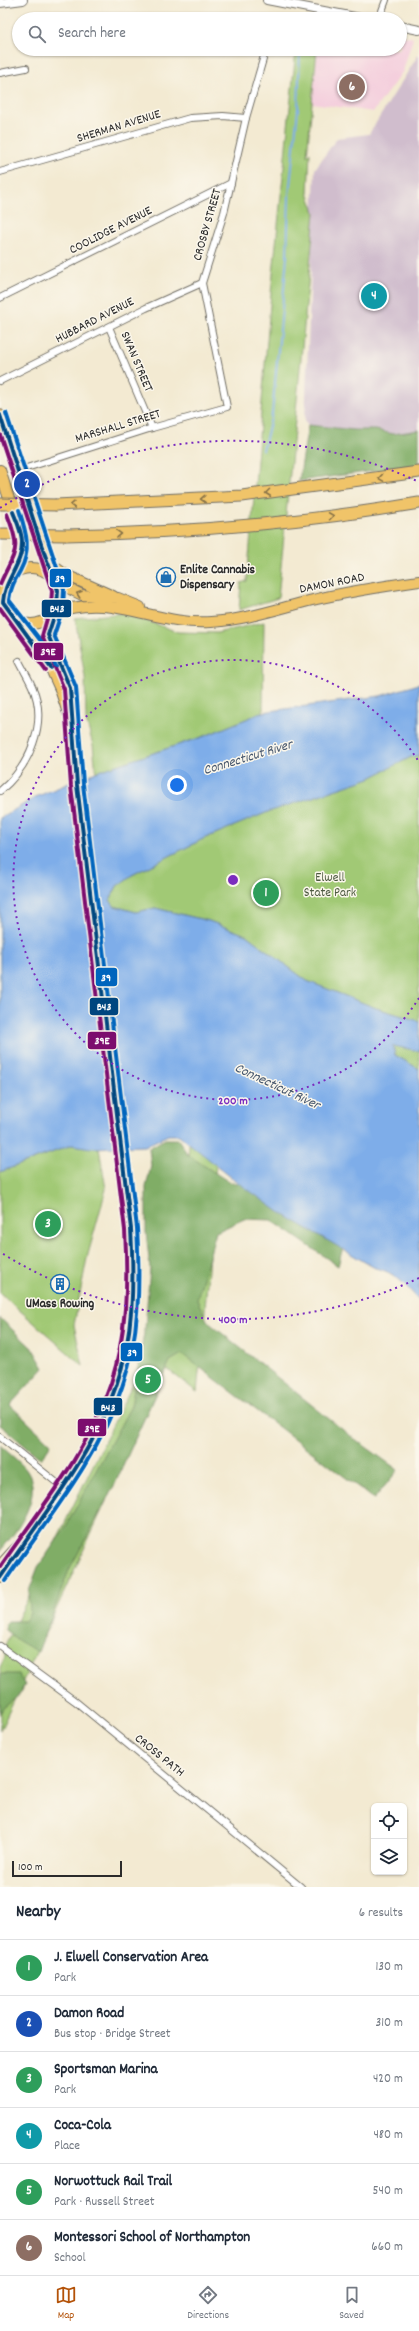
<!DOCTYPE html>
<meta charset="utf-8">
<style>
body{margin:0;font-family:Dekko,sans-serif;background:#f6f6f7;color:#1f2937}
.controls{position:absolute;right:12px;bottom:12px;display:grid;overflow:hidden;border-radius:6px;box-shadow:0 1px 3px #0004}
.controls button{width:36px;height:36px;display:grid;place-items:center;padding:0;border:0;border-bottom:1px solid #e0e1e3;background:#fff;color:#1f2937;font:20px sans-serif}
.scale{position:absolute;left:12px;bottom:10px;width:110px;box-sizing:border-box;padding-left:4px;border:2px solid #2b2b2b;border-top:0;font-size:11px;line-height:14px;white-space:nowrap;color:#2b2b2b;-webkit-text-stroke:3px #fbf7ec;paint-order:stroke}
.you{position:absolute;left:177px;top:785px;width:14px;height:14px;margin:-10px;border:3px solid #fff;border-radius:50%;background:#1a73e8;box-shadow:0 0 0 6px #1a73e833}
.badge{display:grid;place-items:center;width:26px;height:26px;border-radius:50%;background:#b45309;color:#fff;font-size:13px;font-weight:700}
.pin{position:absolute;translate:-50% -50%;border:2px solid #fff;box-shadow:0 1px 4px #0006}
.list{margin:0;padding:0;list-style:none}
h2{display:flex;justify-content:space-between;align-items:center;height:52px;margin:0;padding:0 16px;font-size:17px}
h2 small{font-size:13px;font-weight:400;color:#747a83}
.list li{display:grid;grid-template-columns:26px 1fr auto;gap:12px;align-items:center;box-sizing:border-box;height:56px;padding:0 16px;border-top:1px solid #e0e1e3}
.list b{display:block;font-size:15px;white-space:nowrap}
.list p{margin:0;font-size:13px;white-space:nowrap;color:#747a83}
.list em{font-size:13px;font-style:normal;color:#747a83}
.icon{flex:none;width:22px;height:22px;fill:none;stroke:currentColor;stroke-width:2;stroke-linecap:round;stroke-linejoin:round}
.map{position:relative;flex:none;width:419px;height:1887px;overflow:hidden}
.search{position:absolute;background:#fff;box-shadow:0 1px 3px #0004;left:12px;right:12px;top:12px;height:44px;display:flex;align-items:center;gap:10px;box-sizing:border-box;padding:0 14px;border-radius:22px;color:#747a83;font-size:15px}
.sheet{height:388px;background:#fff}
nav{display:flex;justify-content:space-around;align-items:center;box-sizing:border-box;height:56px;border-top:1px solid #e0e1e3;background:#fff;font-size:11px;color:#747a83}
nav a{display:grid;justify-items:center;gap:2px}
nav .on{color:#b45309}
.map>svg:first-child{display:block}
</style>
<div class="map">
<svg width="419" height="1887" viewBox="0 0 419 1887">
<rect width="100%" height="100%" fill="#fbf7ec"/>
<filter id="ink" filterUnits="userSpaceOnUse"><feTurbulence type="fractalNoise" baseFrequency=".025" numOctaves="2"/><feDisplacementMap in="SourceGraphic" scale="8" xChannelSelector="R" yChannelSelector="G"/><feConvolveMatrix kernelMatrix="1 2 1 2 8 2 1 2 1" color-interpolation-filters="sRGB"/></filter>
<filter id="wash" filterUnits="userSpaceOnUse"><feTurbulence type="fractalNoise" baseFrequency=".012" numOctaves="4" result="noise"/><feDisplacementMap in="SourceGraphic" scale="16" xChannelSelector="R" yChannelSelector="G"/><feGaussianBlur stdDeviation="0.9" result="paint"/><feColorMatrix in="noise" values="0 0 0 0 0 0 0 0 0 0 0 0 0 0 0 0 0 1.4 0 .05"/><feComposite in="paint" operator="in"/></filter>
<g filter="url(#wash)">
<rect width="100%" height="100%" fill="#f3ead2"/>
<polygon fill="#f4cfdd" points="400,35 413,38 403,71 373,112 312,103 318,49 400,49"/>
<polygon fill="#d0bdcd" points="419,54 419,430 393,434 376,430 354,430 308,425 305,421 315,169 337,138 369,134"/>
<g fill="#a1c975" stroke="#667a50">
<polygon points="296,49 317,49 307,156 310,152 308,193 315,212 278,598 239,610 241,583 247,581 271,293"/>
<polygon points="125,613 178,632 217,633 264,622 263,712 205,736 96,772 93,745 86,720 85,677 75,618"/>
<polygon points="419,755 419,1021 376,1008 307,981 246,935 209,921 155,908 136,912 114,906 110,900 117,886 132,875 203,839 268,812 370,778 411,757"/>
<polygon points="200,1036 225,1043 204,1323 197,1392 167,1369 0,1731 0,1667 5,1657 5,1645 148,1353 188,1155"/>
<polygon points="393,1045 419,1051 419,1069 395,1055"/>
<polygon points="72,1145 99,1148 106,1189 87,1258 74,1325 83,1366 0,1293 0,1172"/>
</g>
<g fill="#80ad66" stroke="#566c48">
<polygon points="308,425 354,430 376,430 393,434 419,430 419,465 299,481"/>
<polygon points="165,1139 178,1139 188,1155 229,1182 250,1185 343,1247 338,1266 271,1220 244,1219 216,1232 197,1300 208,1322 348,1434 398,1470 374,1499 182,1354 170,1361 115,1484 69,1570 38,1652 19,1641 5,1630 5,1624 8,1621 25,1621 30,1613 29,1591 38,1567 65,1528 131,1406 145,1328 150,1268 146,1232 146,1187 151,1166 149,1148"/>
<polygon points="0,1318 33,1349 44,1368 10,1405 51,1444 41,1459 0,1425"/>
<path d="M 0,1445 C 8,1453 21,1462 27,1471 C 44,1496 16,1533 0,1551 Z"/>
<polygon points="0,1674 18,1674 25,1685 16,1698 3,1708 0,1714"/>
</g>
<path fill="#7eade9" stroke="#546c8a" d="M 419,684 L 419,755 L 411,757 L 370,778 L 268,812 L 203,839 L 132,875 L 117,886 L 110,900 L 114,906 L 136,912 L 155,908 L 209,921 L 246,935 L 307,981 L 376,1008 L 419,1021 L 419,1051 L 393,1046 L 395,1055 L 419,1069 L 419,1300 C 405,1285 396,1272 375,1268 L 279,1212 L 232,1178 L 179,1135 L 168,1135 L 145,1146 L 91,1148 L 72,1145 L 0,1172 L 0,818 L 38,796 L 96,772 L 205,736 L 263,712 L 380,696 Z"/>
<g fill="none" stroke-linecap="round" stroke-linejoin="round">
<polyline stroke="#7eade9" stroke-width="2" points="263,450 272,414 287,257 289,195 298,109 300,49"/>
</g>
</g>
<g filter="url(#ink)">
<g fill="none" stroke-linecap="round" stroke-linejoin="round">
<defs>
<g id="minor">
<polyline points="379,19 386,0"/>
<polyline points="0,73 26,68"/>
<polyline points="0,172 190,118 223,116 246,118"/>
<polyline points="0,298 231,183"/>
<polyline points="109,327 152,428"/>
<polyline points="0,381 146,308 202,283"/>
<polyline points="17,471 152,428 227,407 202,283 224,213 246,118 266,49"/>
<path d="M 0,791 C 29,767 49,723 32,686 C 28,677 23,669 19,661"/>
<polyline points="0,1437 62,1487"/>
<polyline points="0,1646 75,1701 301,1887"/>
</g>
<g id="tertiary">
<polyline points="267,0 365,19"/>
<polyline points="0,3 23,0"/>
<polyline points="400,26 419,30"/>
</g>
<polyline id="secondary" points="0,1565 20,1543"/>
<g id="primary">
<polyline points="48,562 66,575 113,596"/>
<polyline points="56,582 82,595 118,598 140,607"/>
<path d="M 54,613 C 112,591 155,626 211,622 C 247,620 283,607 317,599 C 351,591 385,586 419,581"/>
</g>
<g id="trunk">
<polyline points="0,415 30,513 54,578"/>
<polyline points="0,470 22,540 22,550 11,575"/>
<circle cx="31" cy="596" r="28"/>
<polyline points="18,621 50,667 60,689 70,719"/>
<path d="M 0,1578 C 32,1530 69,1484 96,1433 C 131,1370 136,1299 131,1229 L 77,785 C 75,765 72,744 71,724 C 71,715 73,705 72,696 C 66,660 41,654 54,613"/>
</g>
<g id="motorway">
<polyline points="0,434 9,446"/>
<polyline points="56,505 242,496 419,472"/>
<path d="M 66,535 C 184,533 302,523 419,503"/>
<polyline points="0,602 5,607"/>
</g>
</defs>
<use href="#minor" stroke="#716e65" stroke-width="8"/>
<use href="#tertiary" stroke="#716e65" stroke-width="10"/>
<use href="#secondary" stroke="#716e65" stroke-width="11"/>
<use href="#primary" stroke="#716e65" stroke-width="12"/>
<use href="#trunk" stroke="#716e65" stroke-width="12"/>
<use href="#motorway" stroke="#716e65" stroke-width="13"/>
<use href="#minor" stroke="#fff" stroke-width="6"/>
<use href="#tertiary" stroke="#fff" stroke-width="8"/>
<use href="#secondary" stroke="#f9e7c3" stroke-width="9"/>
<use href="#primary" stroke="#f0c469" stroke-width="10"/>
<use href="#trunk" stroke="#f0c469" stroke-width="10"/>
<use href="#motorway" stroke="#f0c469" stroke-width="11"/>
<defs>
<g id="motorway-bridge">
<polyline points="0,504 56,505"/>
<polyline points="0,534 66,535"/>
</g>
</defs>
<use href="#motorway-bridge" stroke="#716e65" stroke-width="13" stroke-linecap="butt"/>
<use href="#motorway-bridge" stroke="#f0c469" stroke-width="11"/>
<defs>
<g id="bus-1">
<path d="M 0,415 L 42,547 L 58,590 L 57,607 L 48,635 L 70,688 L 77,785 L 131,1229 C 134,1281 134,1336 116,1386 C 92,1457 42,1516 0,1578"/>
<path d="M 13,512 C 17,522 22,532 22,542 C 23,564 4,580 3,602 L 51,668"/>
</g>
<g id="bus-2">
<path d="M 0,435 L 52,591 L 51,605 L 42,636 L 64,689 L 71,786 L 125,1230 C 128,1281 127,1334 111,1383 C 88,1452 40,1509 0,1567"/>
<path d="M 0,584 C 15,550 22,552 7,514"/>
<polyline points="0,608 46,671"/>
</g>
<g id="bus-3">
<path d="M 19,510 C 26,532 32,549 20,571 C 15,580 10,589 9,600 L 44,645 L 56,666"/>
<path d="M 5,1581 C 47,1519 98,1459 122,1387 C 140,1337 140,1281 137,1228 L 83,784 L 76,687 L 54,635 L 63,608 L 64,589 L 6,413"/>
</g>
</defs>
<use href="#bus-1" stroke="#fbf7ec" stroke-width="7"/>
<use href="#bus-2" stroke="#fbf7ec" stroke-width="7"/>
<use href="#bus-3" stroke="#fbf7ec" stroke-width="7"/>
<use href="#bus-1" stroke="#00467f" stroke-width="4"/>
<use href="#bus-2" stroke="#7c0d6e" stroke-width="4"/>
<use href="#bus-3" stroke="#0065bd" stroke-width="4"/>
</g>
<defs><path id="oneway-chevron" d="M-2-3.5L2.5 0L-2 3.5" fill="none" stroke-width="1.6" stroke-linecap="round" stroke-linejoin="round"/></defs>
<g stroke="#847047">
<use href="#oneway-chevron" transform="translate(381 478) rotate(171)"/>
<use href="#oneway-chevron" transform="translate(268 493) rotate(173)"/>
<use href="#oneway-chevron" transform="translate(203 499) rotate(177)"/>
<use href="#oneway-chevron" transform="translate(73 505) rotate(179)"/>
<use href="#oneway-chevron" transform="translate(331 516) rotate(-8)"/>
<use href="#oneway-chevron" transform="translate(119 534) rotate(-2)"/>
<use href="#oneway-chevron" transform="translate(79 594) rotate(-161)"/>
</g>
</g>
<g fill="none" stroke="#7b2cbf" stroke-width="2" stroke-dasharray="2 4">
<path d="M419 998A220 220 0 1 1 419 762"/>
<path d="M419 1278A439 439 0 0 1 0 1252M0 508A439 439 0 0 1 419 482"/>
</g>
<defs>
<symbol id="shop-ring" viewBox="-11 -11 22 22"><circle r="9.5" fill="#fbf7ec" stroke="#1f6fb2" stroke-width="1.5"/><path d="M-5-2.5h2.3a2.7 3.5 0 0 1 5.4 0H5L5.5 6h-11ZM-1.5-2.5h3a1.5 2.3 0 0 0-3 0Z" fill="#1f6fb2"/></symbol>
<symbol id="building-ring" viewBox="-11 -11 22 22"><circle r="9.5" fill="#fbf7ec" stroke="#1f6fb2" stroke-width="1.5"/><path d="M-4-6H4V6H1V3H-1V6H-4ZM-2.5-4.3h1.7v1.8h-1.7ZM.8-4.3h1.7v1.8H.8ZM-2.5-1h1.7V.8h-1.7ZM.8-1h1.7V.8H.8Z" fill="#1f6fb2"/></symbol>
</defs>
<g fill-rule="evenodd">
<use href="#shop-ring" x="155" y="566" width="22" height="22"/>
<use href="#building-ring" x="49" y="1273" width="22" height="22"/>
</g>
<g text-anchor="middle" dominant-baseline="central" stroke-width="3" stroke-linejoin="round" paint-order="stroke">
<g font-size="13" fill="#2b2b2b" stroke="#fbf7ec">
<text transform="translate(119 127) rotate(-17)">SHERMAN AVENUE</text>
<text transform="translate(208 225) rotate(-74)">CROSBY STREET</text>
<text transform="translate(111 231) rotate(-27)">COOLIDGE AVENUE</text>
<text transform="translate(95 321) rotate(-27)">HUBBARD AVENUE</text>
<text transform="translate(136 362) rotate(67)">SWAN STREET</text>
<text transform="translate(118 427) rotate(-17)">MARSHALL STREET</text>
<text transform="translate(332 584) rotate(-11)">DAMON ROAD</text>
<text transform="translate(159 1756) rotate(39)">CROSS PATH</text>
</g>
<g font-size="13" font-weight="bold" fill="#2b2b2b" stroke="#fbf7ec" text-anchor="start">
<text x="180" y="570">Enlite Cannabis<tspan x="180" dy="15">Dispensary</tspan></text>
<text x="60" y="1304" text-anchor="middle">UMass Rowing</text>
</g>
<g font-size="13" fill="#4e5a41" stroke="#fbf7ec">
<text x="330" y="878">Elwell<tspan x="330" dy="15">State Park</tspan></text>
</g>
<g font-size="14" font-style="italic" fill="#48586e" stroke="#fbf7ec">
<text transform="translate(248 758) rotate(-17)">Connecticut River</text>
<text transform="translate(277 1087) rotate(25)">Connecticut River</text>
</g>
</g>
<circle cx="233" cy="880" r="6" fill="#7b2cbf" stroke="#fbf7ec" stroke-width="2"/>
<g font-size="12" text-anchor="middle" font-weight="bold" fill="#7b2cbf" stroke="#fbf7ec" stroke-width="3" stroke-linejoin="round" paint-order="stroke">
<text x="233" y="1104">200 m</text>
<text x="233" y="1323">400 m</text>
</g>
<g stroke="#fbf7ec" stroke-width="1.5">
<rect x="49" y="568" width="23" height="20" rx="4" fill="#0065bd"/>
<rect x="41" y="599" width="31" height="19" rx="4" fill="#00467f"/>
<rect x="33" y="642" width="31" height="19" rx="4" fill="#7c0d6e"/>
<rect x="95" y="967" width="23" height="20" rx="4" fill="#0065bd"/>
<rect x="89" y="997" width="30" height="19" rx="4" fill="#00467f"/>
<rect x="87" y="1031" width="30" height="19" rx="4" fill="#7c0d6e"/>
<rect x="120" y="1342" width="23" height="20" rx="4" fill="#0065bd"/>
<rect x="93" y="1397" width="30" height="19" rx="4" fill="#00467f"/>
<rect x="77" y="1418" width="30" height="19" rx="4" fill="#7c0d6e"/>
</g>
<g font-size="11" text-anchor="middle" font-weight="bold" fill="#fff">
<text x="60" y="582">39</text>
<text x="57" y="612">B43</text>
<text x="48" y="655">39E</text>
<text x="106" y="981">39</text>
<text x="104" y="1010">B43</text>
<text x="102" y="1044">39E</text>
<text x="132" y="1356">39</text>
<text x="108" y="1411">B43</text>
<text x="92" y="1432">39E</text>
</g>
</svg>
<div class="controls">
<button><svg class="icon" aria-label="locate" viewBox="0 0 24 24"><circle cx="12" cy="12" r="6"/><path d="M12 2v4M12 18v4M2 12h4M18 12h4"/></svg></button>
<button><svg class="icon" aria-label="layers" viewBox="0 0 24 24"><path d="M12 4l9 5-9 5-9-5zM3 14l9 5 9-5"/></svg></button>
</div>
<div class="scale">100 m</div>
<div class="you"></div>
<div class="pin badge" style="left:266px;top:893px;background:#2e9e5b">1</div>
<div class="pin badge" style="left:27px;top:484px;background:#1a4fb4">2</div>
<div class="pin badge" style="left:48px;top:1224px;background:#2e9e5b">3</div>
<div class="pin badge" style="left:374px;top:296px;background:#0f9aa8">4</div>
<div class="pin badge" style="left:148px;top:1380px;background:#2e9e5b">5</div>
<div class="pin badge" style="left:352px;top:87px;background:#8d6e63">6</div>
<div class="search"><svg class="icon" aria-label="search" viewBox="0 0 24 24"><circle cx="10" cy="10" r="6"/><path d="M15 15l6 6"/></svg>Search here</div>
</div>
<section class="sheet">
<h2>Nearby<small>6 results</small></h2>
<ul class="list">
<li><span class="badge" style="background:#2e9e5b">1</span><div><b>J. Elwell Conservation Area</b><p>Park</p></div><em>130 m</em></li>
<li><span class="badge" style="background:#1a4fb4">2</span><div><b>Damon Road</b><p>Bus stop · Bridge Street</p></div><em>310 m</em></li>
<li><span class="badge" style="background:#2e9e5b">3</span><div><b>Sportsman Marina</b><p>Park</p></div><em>420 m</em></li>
<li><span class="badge" style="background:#0f9aa8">4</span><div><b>Coca-Cola</b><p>Place</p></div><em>480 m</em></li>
<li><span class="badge" style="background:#2e9e5b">5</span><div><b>Norwottuck Rail Trail</b><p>Park · Russell Street</p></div><em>540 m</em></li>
<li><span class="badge" style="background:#8d6e63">6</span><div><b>Montessori School of Northampton</b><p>School</p></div><em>660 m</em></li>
</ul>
</section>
<nav>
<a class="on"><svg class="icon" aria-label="map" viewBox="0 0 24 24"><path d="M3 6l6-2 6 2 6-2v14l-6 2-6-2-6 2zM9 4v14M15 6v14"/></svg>Map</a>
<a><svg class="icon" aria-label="directions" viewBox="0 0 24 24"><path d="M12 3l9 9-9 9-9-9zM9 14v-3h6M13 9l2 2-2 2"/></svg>Directions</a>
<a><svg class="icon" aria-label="saved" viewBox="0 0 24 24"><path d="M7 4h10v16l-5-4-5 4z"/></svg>Saved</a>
</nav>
